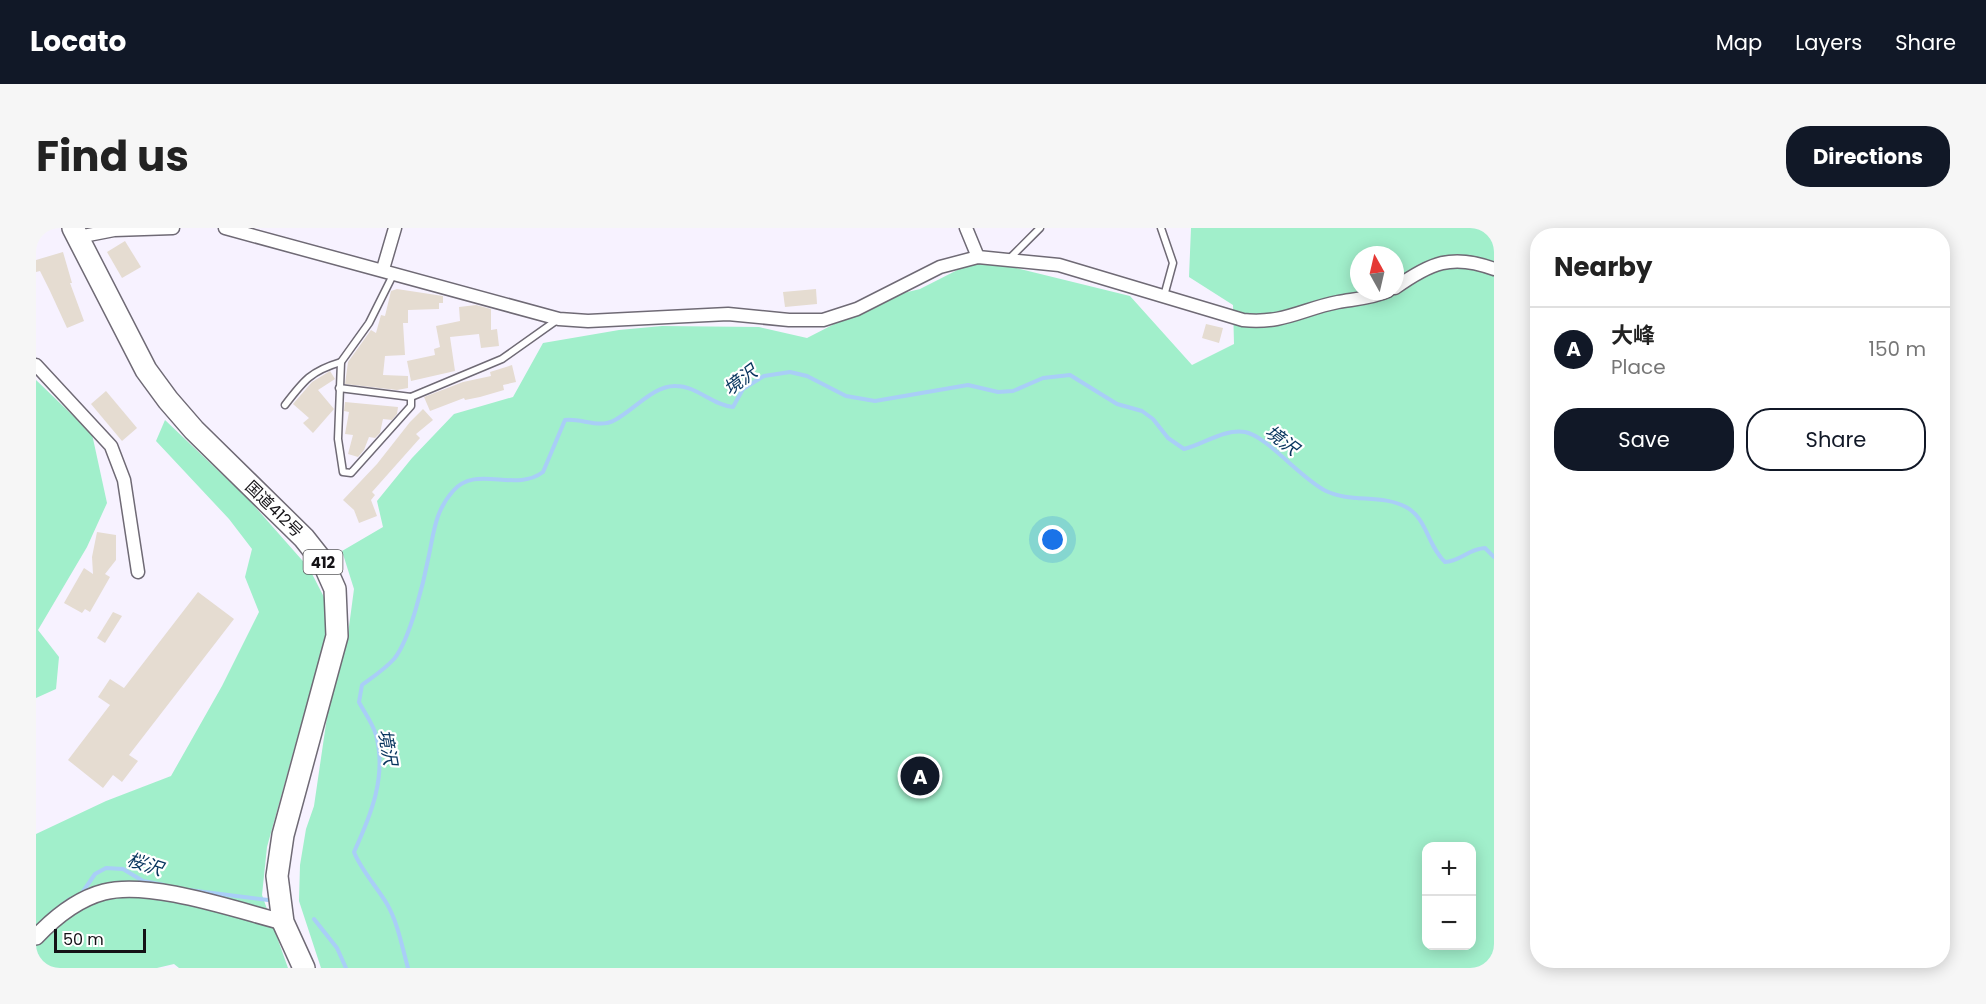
<!DOCTYPE html>
<meta charset="utf-8">
<style>
body{margin:0;font-family:Poppins,"Noto Sans JP",sans-serif;background:#f6f6f6;color:#222}
.controls{position:absolute;right:18px;bottom:18px;display:grid;overflow:hidden;border-radius:12px;box-shadow:0 3px 15px #0003}
.controls button{width:54px;height:54px;display:grid;place-items:center;padding:0;border:0;border-bottom:2px solid #e0e0e0;background:#fff;color:#222;font:30px sans-serif}
.compass{position:absolute;left:1314px;top:18px;width:54px;height:54px;border-radius:50%;background:#fff;box-shadow:0 3px 15px #0003;rotate:352deg}
.scale{position:absolute;left:18px;bottom:15px;width:92px;box-sizing:border-box;padding-left:6px;border:3px solid #141216;border-top:0;font-size:16px;line-height:21px;white-space:nowrap;color:#141216;-webkit-text-stroke:4px #fff;paint-order:stroke}
.you{position:absolute;left:1017px;top:312px;width:21px;height:21px;margin:-15px;border:4px solid #fff;border-radius:50%;background:#1a73e8;box-shadow:0 0 0 9px #1a73e833}
.badge{display:grid;place-items:center;width:39px;height:39px;border-radius:50%;background:#111827;color:#fff;font-size:20px;font-weight:700}
.pin{position:absolute;translate:-50% -50%;border:3px solid #fff;box-shadow:0 2px 6px #0006}
.list{margin:0;padding:0;list-style:none}
h2{display:flex;justify-content:space-between;align-items:center;height:78px;margin:0;padding:0 24px;font-size:26px}
h2 small{font-size:20px;font-weight:400;color:#767676}
.list li{display:grid;grid-template-columns:39px 1fr auto;gap:18px;align-items:center;box-sizing:border-box;height:84px;padding:0 24px;border-top:2px solid #e0e0e0}
.list b{display:block;font-size:22px;white-space:nowrap}
.list p{margin:0;font-size:20px;white-space:nowrap;color:#767676}
.list em{font-size:20px;font-style:normal;color:#767676}
.actions{display:flex;gap:12px;padding:18px 24px}
.actions a{flex:1;padding:14px 0;border:2px solid #111827;border-radius:24px;text-align:center;font-size:21px;color:#111827}
.actions .main{background:#111827;color:#fff}
.map{position:relative;flex:none;width:1458px;height:740px;overflow:hidden;border-radius:24px}
header{display:flex;align-items:center;gap:36px;box-sizing:border-box;height:84px;padding:0 30px;background:#111827;color:#fff}
header strong{font-size:28px}
nav{display:flex;gap:33px;margin-inline-start:auto;font-size:21px}
.intro{display:flex;align-items:center;justify-content:space-between;box-sizing:border-box;height:144px;padding:0 36px}
h1{margin:0;font-size:42px}
.button{padding:15px 27px;border-radius:24px;background:#111827;color:#fff;font-size:21px;font-weight:700}
main{display:flex;gap:36px;padding:0 36px}
aside{flex:1;background:#fff;border-radius:24px;box-shadow:0 3px 15px #0003}
.map>svg:first-child{display:block}
</style>
<header>
<strong>Locato</strong>
<nav><a>Map</a><a>Layers</a><a>Share</a></nav>
</header>
<div class="intro"><h1>Find us</h1><a class="button">Directions</a></div>
<main>
<div class="map">
<svg width="1458" height="740" viewBox="0 0 1458 740">
<rect width="100%" height="100%" fill="#f7f2ff"/>
<g fill="#a1efcb" fill-rule="evenodd">
<path d="M 1155,0 L 1458,0 L 1458,740 L 285,740 L 263,673 L 264,637 L 270,601 L 278,578 L 292,482 L 312,406 L 318,361 L 306,323 L 347,299 L 341,273 L 376,230 L 418,186 L 477,169 L 507,115 L 583,102 L 626,98 L 723,99 L 771,110 L 851,69 L 884,61 L 943,31 L 1094,68 L 1156,137 L 1198,116 L 1197,77 L 1153,49 ZM 1323,27 L 1359,27 L 1359,63 L 1323,63 ZM 1390,618 L 1436,618 L 1436,718 L 1390,718 Z"/>
<polygon points="0,152 56,206 71,275 51,319 2,402 23,429 20,461 0,470"/>
<polygon points="129,192 213,272 273,340 291,375 291,403 231,619 226,667 252,740 143,740 138,736 121,740 0,740 0,606 70,573 135,548 186,458 223,384 209,349 216,321 193,291 120,213"/>
</g>
<g fill="none" stroke-linecap="round" stroke-linejoin="round">
<g stroke="#a9cef7" stroke-width="4">
<polyline points="153,662 232,672"/>
<polyline points="46,665 59,646 70,640 87,641 107,653 128,657"/>
<polyline points="14,686 34,671"/>
<polyline points="278,691 301,720 310,740"/>
<path d="M 372,740 C 366,719 362,695 351,676 C 341,659 325,642 318,624 C 335,587 351,548 340,507 C 337,496 328,484 323,474 L 326,457 C 337,449 349,441 358,431 C 374,412 388,353 393,327 C 398,302 400,282 417,263 C 440,236 479,265 507,244 L 529,192 C 546,190 563,201 579,192 C 598,182 618,157 640,158 C 661,158 676,177 697,179 L 707,161 L 728,148 L 754,144 L 771,148 L 810,168 L 839,173 L 932,157 L 962,164 L 977,163 L 1007,150 L 1034,147 L 1081,176 L 1106,183 L 1117,191 L 1132,210 L 1148,221 C 1169,216 1186,201 1209,204 C 1231,208 1265,251 1290,263 C 1315,275 1346,266 1370,279 C 1391,290 1392,319 1409,334 C 1425,333 1432,321 1449,320 L 1458,329"/>
</g>
</g>
<g fill="#e5dcd1">
<polygon points="89,13 105,39 86,50 71,24"/>
<polygon points="27,24 36,55 34,55 48,93 31,100 14,63 4,43 0,44 0,32"/>
<polygon points="361,61 407,68 407,75 403,75 403,81 372,82 372,95 367,95 369,127 349,128 347,147 372,148 372,160 361,162 309,156 312,134 335,102 340,105 345,87 349,88 355,63"/>
<polygon points="780,61 781,76 749,79 747,64"/>
<polygon points="440,77 455,81 455,102 461,101 463,118 445,120 443,106 414,109 419,143 375,153 371,133 399,127 398,121 404,119 400,98 424,93 423,79"/>
<polygon points="1170,96 1187,100 1183,115 1166,110"/>
<polygon points="476,137 480,154 467,157 468,162 444,169 429,172 428,170 394,183 388,169 427,154 455,148 454,144"/>
<polygon points="294,143 299,151 282,162 298,181 277,205 267,195 273,190 257,176 276,154"/>
<polygon points="70,163 101,200 86,213 55,176"/>
<polygon points="309,174 362,179 361,186 356,192 347,191 344,205 339,210 333,209 328,222 322,229 312,226 317,207 309,206 313,184 308,183"/>
<polygon points="387,181 397,192 380,206 384,210 336,264 339,267 335,272 341,288 323,295 318,282 307,272 341,236 374,194"/>
<polygon points="61,304 80,307 80,332 69,346 74,349 54,384 49,381 46,385 28,375 48,340 57,346 56,329"/>
<polygon points="162,364 198,391 93,527 102,533 86,554 77,547 67,560 32,532 74,477 62,469 74,451 88,460"/>
<polygon points="77,384 86,388 69,415 61,410"/>
</g>
<g fill="none" stroke-linecap="round" stroke-linejoin="round">
<defs>
<g id="service">
<polyline points="1125,0 1137,35 1128,68"/>
<polyline points="974,30 1004,0"/>
<polyline points="358,45 333,95 305,134 302,211 307,244 315,245 375,178 375,169"/>
<polyline points="303,160 375,169 466,131 521,92"/>
<path d="M 249,177 C 268,152 275,143 305,134"/>
</g>
<g id="minor">
<path d="M 189,0 L 523,91 L 552,93 L 692,86 L 753,92 L 787,92 L 821,81 L 904,39 L 942,29 L 1023,37 L 1207,92 C 1248,96 1266,81 1302,74 C 1319,71 1337,70 1352,63"/>
<polyline points="930,0 942,29"/>
<polyline points="42,9 78,2 137,0"/>
<polyline points="347,41 359,0"/>
<path d="M 1359,60 C 1394,35 1416,25 1458,41"/>
<polyline points="0,137 75,218 88,252 102,344"/>
</g>
<path id="tertiary" d="M 0,709 C 19,689 41,671 68,664 C 114,652 200,682 247,694"/>
<polyline id="trunk" points="37,0 110,142 132,172 158,202 268,310 287,334 299,361 301,408 247,607 241,648 247,694 268,740"/>
</defs>
<use href="#service" stroke="#6f6a75" stroke-width="9"/>
<use href="#minor" stroke="#6f6a75" stroke-width="15"/>
<use href="#tertiary" stroke="#6f6a75" stroke-width="18"/>
<use href="#trunk" stroke="#6f6a75" stroke-width="24"/>
<use href="#service" stroke="#fff" stroke-width="6"/>
<use href="#minor" stroke="#fff" stroke-width="12"/>
<use href="#tertiary" stroke="#fff" stroke-width="15"/>
<use href="#trunk" stroke="#fff" stroke-width="21"/>
</g>
<g text-anchor="middle" dominant-baseline="central" stroke-width="4.5" stroke-linejoin="round" paint-order="stroke">
<rect fill="#fff" stroke="#5a595c" stroke-width="1.5" x="267.5" y="322" width="39" height="24" rx="4.5"/>
<g font-size="15" font-weight="bold" fill="#141216">
<text x="287" y="334">412</text>
</g>
<g font-size="16" fill="#141216" stroke="#fff">
<text transform="translate(238 281) rotate(44)">国道412号</text>
</g>
<g font-size="18" font-style="italic" fill="#07345d" stroke="#fff">
<text transform="translate(704 152) rotate(-37)">境沢</text>
<text transform="translate(1246 212) rotate(37)">境沢</text>
<text transform="translate(352 519) rotate(80)">境沢</text>
<text transform="translate(109 636) rotate(18)">桜沢</text>
</g>
</g>
</svg>
<div class="controls">
<button>+</button>
<button>−</button>
</div>
<svg class="compass" viewBox="-18 -18 36 36"><path d="M0-13l5 13h-10z" fill="#e53935"/><path d="M0 13l5-13h-10z" fill="#767676"/></svg>
<div class="scale">50 m</div>
<div class="you"></div>
<div class="pin badge" style="left:884px;top:548px">A</div>
</div>
<aside>
<h2>Nearby<small></small></h2>
<ul class="list">
<li><span class="badge">A</span><div><b>大峰</b><p>Place</p></div><em>150 m</em></li>
</ul>
<div class="actions"><a class="main">Save</a><a>Share</a></div>
</aside>
</main>
